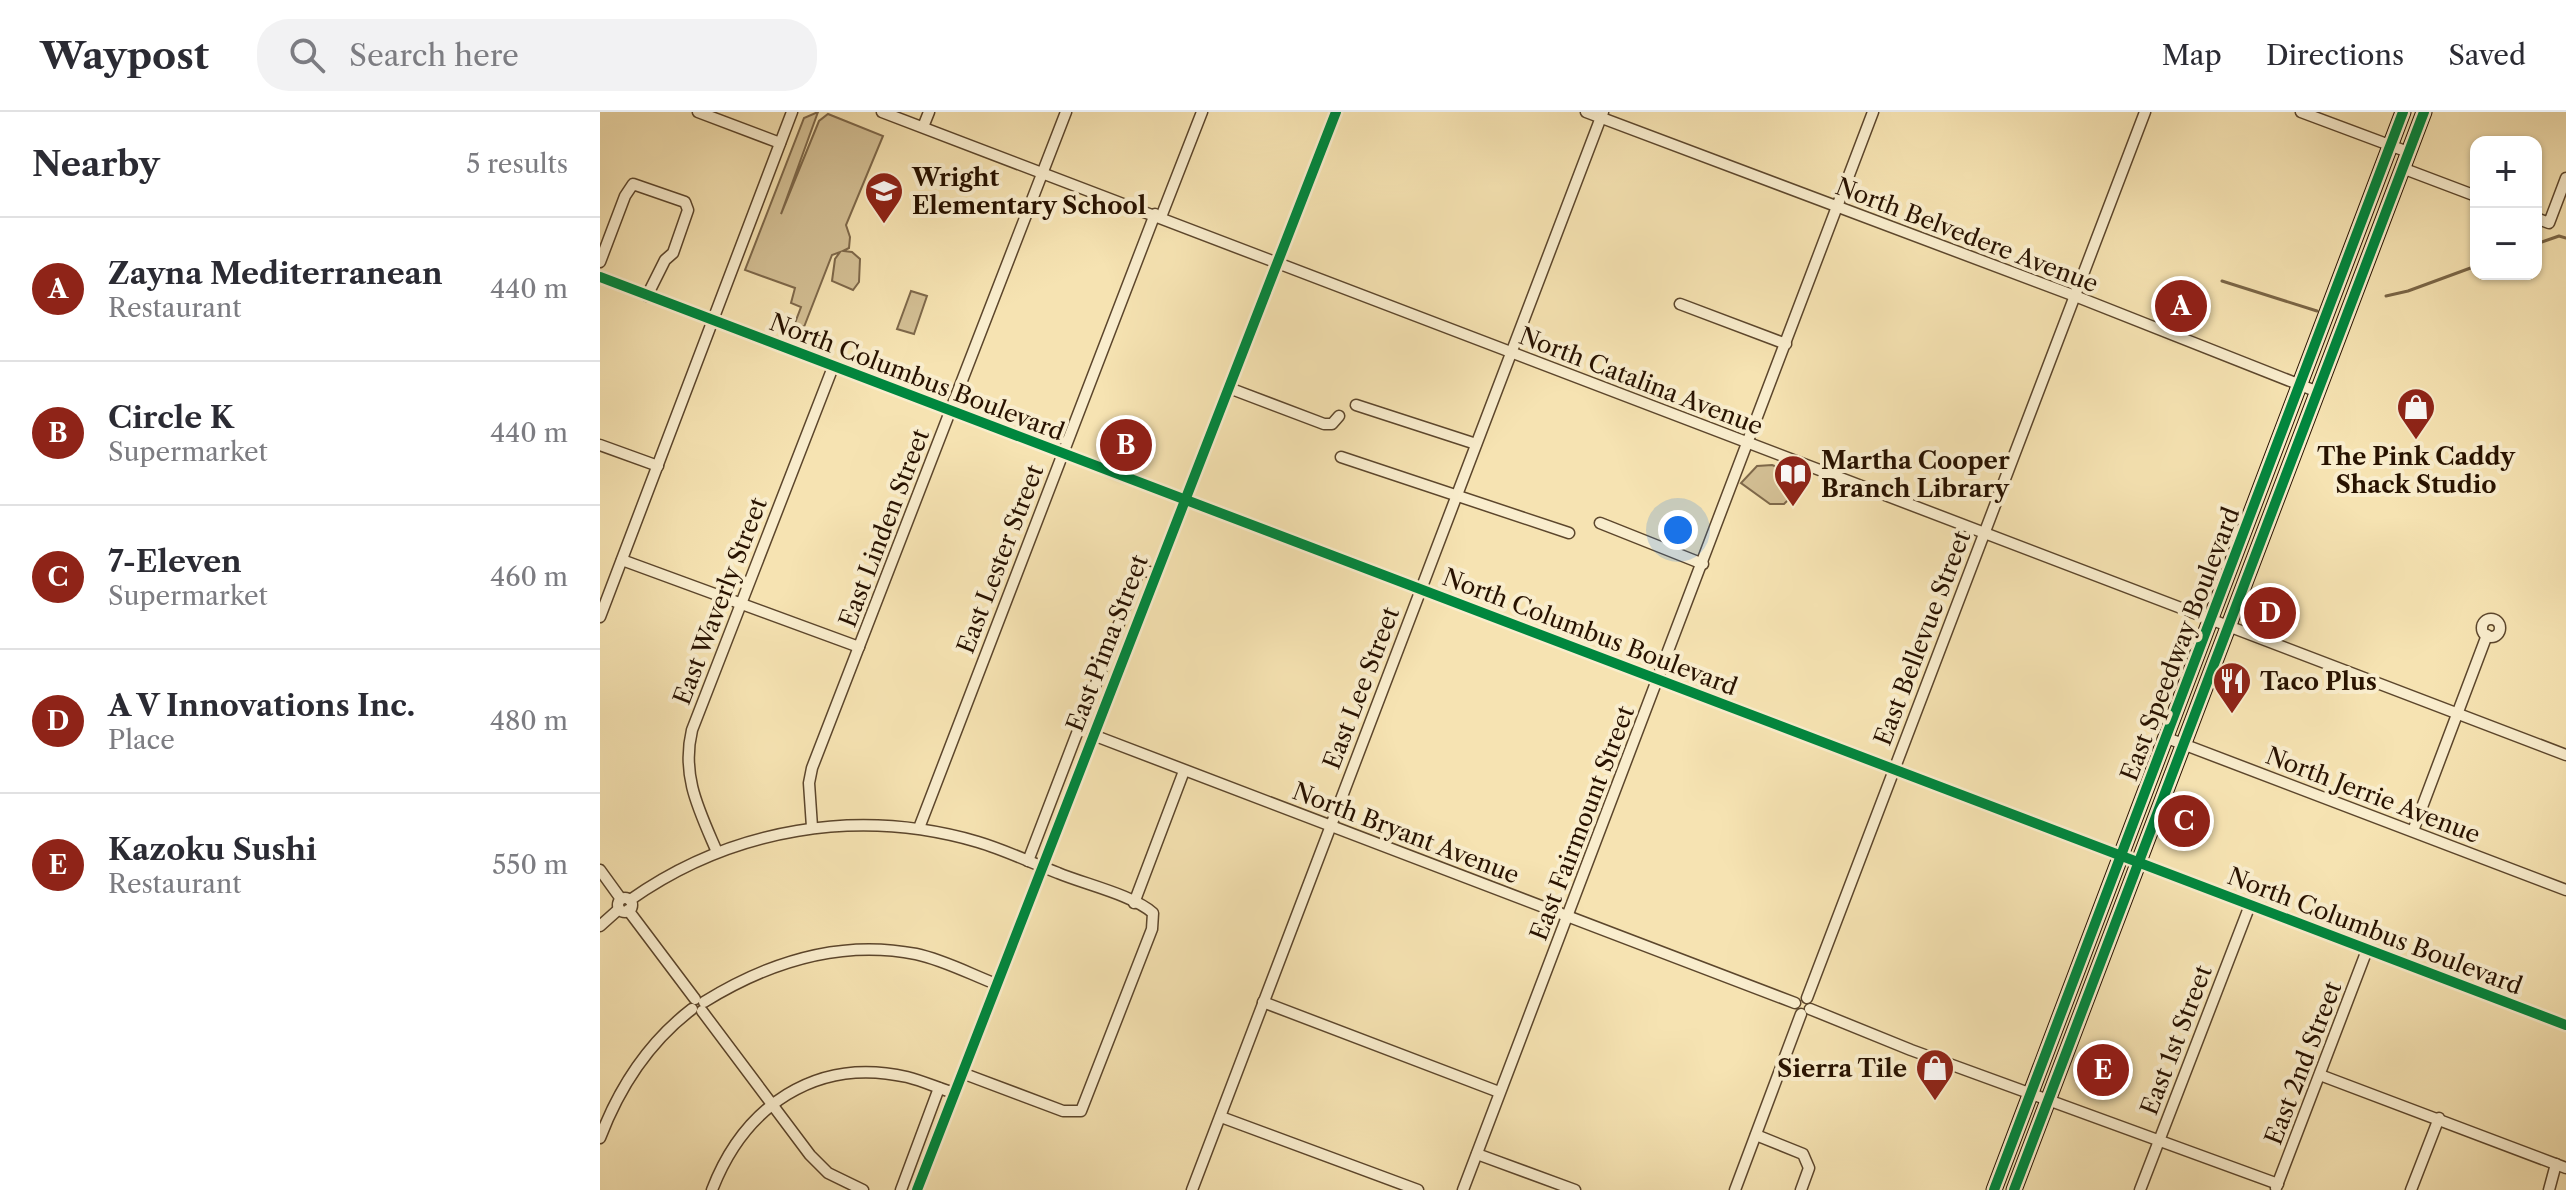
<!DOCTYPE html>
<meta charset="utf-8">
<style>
body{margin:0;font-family:"Libre Caslon Text",serif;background:#f2f2f3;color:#2b2b33}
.controls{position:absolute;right:24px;top:24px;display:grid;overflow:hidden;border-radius:16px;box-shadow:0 2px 6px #0004}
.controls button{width:72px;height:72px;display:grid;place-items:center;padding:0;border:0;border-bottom:2px solid #e1e1e2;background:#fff;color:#2b2b33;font:40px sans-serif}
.you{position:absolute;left:1078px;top:418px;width:28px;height:28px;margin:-20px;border:6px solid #fff;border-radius:50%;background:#1a73e8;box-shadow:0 0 0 12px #1a73e833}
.badge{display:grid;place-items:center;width:52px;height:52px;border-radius:50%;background:#8f2418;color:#fff;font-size:26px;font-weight:700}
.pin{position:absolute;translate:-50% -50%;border:4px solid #fff;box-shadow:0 2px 8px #0006}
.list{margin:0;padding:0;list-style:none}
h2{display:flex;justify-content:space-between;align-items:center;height:104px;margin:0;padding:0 32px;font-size:34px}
h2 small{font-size:26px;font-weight:400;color:#7c7c81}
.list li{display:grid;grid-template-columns:52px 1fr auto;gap:24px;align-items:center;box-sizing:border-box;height:144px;padding:0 32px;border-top:2px solid #e1e1e2}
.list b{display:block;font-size:30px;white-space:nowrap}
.list p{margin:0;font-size:26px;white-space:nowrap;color:#7c7c81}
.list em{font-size:26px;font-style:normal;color:#7c7c81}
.icon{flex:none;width:44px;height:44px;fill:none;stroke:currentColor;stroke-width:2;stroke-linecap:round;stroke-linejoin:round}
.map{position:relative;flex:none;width:1966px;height:1078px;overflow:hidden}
header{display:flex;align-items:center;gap:48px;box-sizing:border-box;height:112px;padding:0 40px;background:#fff;border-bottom:2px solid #e1e1e2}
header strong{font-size:38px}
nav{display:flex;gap:44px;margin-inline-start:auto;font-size:28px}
.search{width:560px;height:72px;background:#f2f2f3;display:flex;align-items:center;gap:20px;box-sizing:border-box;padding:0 28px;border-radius:32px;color:#7c7c81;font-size:30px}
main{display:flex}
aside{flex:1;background:#fff}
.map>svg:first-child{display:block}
</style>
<header>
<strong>Waypost</strong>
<div class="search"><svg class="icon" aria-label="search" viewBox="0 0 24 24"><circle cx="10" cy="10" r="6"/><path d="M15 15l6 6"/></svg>Search here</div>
<nav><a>Map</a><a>Directions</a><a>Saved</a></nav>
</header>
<main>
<aside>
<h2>Nearby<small>5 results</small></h2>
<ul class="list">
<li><span class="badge">A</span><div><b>Zayna Mediterranean</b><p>Restaurant</p></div><em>440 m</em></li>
<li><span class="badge">B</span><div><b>Circle K</b><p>Supermarket</p></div><em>440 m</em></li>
<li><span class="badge">C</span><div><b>7-Eleven</b><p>Supermarket</p></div><em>460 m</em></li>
<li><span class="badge">D</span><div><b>A V Innovations Inc.</b><p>Place</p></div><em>480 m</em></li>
<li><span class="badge">E</span><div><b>Kazoku Sushi</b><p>Restaurant</p></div><em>550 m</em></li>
</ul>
</aside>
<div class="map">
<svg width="1966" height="1078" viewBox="0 0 1966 1078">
<rect width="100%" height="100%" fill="#f6e3b2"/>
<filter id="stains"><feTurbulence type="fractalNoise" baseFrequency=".0025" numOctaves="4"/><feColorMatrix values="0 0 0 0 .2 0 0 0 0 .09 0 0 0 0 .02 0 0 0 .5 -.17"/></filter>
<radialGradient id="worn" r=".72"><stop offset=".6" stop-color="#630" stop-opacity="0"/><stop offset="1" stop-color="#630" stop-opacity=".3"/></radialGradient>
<g fill="#d3bf94" stroke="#7e684a" stroke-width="2">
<polygon points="218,0 181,102 219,9 228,2 283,24 246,113 250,125 249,136 243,139 252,140 260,147 259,170 253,178 232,169 235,147 240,140 232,143 204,215 195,211 201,195 191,191 195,176 145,158 204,6"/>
<polygon points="311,179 327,184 314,222 297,217"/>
<path d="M 1172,353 C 1186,358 1193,365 1195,381 L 1184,392 L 1170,392 L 1141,371 L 1157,354 Z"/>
</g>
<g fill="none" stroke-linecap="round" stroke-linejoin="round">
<g stroke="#7a6546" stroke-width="3">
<polyline points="1936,132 1959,124 1966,126"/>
<polyline points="1622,169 1717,199"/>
<polyline points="1786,184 1808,179 1876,154"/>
</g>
<defs>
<g id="minor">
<polyline points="98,0 180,31"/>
<polyline points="282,0 1966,643"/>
<polyline points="986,0 1475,184 1718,280"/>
<polyline points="1701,0 1808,40"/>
<polyline points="323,15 329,0"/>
<polyline points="1802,56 1876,84"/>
<polyline points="561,105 602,0"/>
<polyline points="1936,106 1949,111 1966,66"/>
<polyline points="0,150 25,84 33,72 85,90 88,98 73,141 65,148 47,184"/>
<polyline points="0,165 1966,913"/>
<polyline points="1080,192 1186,232"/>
<polyline points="629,276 724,312 732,312 739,304"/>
<polyline points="756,293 876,332"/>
<polyline points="0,333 58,354"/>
<polyline points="741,345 969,421"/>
<polyline points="1000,411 1103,452"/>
<polyline points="22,448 259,535"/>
<polyline points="0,505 192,0"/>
<circle cx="1891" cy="516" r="9"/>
<polyline points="493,623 1195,891"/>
<polyline points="1567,626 1966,778"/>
<polyline points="212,715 209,671 212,656 466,0"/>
<polyline points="319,716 555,102"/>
<polyline points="1813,719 1887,523"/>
<path d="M 117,740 C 99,698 81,664 92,618 L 233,255"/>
<polyline points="428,749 540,457 555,462"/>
<polyline points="0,758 21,787"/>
<circle cx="25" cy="793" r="7"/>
<path d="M 30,788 C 132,716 258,695 378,730 C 405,738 432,751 458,761 C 484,772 533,783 553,801 L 552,817 L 481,999 L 463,999 L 362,961"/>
<polyline points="534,791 584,659"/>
<polyline points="28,798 95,887"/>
<polyline points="0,814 19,797"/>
<polyline points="1207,886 1545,0"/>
<path d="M 104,890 C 167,851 240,827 316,842 C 344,848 370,862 396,872"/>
<polyline points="663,890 899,980"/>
<polyline points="1210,897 1311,938 1678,1072"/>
<polyline points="102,899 210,1043 228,1061 263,1078"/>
<polyline points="1720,963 1966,1056"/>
<polyline points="621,1005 818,1078"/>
<polyline points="1156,1023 1203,1042 1209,1056 1201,1078"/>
<path d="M 0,1026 C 19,976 49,930 92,897"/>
<polyline points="877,1042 975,1078"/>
<polyline points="1676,1076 1767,838"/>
<path d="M 112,1078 C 144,995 215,944 307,965 C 323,969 338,976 354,981"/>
<polyline points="301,1078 339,976"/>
<polyline points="317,1078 736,0"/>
<polyline points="592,1078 1003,0"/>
<polyline points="863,1078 1273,0"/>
<polyline points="1135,1078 1201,902"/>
<polyline points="1540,1078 1650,793"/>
<polyline points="1811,1078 1839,1006"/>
<polyline points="1949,1078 1956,1052"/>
</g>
<g id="major">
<polyline points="1394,1078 1803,0"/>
<polyline points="1414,1078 1824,0"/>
</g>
</defs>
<use href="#minor" stroke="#5c462c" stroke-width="13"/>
<use href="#major" stroke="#281200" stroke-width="17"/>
<use href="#minor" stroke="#f9edcd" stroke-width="10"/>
<use href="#major" stroke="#f6e3b2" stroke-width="14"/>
<defs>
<g id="cycleway">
<polyline points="0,165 1966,913"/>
<polyline points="317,1078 736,0"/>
<polyline points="1394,1078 1803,0"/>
<polyline points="1414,1078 1824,0"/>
</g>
</defs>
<use href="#cycleway" stroke="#f9edcd" stroke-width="15"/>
<use href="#cycleway" stroke="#00873e" stroke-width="10"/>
</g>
<defs>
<symbol id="school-pin" viewBox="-11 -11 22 30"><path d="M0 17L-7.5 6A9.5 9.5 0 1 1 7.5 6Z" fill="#8f2418" stroke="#f9edcd"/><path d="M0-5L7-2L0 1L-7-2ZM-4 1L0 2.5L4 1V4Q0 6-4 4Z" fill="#fff"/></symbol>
<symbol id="shop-pin" viewBox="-11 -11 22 30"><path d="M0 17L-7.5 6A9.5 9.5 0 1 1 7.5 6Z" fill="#8f2418" stroke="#f9edcd"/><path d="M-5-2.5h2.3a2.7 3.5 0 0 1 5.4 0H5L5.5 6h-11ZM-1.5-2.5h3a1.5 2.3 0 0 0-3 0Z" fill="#fff"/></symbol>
<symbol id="library-pin" viewBox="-11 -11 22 30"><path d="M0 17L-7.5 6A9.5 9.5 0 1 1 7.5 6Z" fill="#8f2418" stroke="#f9edcd"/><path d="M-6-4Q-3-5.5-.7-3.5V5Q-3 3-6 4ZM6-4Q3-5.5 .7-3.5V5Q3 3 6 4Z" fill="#fff"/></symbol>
<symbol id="restaurant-pin" viewBox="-11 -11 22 30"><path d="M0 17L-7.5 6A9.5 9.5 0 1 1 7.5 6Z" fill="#8f2418" stroke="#f9edcd"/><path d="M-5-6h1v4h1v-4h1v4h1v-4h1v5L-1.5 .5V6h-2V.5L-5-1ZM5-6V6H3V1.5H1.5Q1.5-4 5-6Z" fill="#fff"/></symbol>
</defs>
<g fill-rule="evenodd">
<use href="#school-pin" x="262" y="57" width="44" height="60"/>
<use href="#shop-pin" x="1794" y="273" width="44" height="60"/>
<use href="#library-pin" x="1171" y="340" width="44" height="60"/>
<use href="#restaurant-pin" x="1610" y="547" width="44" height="60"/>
<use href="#shop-pin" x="1313" y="934" width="44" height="60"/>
</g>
<g text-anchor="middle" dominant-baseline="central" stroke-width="8" stroke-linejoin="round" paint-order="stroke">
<g font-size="24" font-weight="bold" fill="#281200" stroke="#f9edcd" text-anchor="start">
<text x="312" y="65">Wright<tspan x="312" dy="28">Elementary School</tspan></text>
<text x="1816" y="344" text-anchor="middle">The Pink Caddy<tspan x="1816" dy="28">Shack Studio</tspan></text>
<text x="1221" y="348">Martha Cooper<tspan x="1221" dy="28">Branch Library</tspan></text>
<text x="1660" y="569">Taco Plus</text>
<text x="1307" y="956" text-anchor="end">Sierra Tile</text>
</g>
<g font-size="24" fill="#281200" stroke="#f9edcd">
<text transform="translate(1367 123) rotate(21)">North Belvedere Avenue</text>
<text transform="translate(317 265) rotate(21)">North Columbus Boulevard</text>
<text transform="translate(1041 269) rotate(21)">North Catalina Avenue</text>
<text transform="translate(284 416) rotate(-69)">East Linden Street</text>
<text transform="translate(400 447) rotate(-69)">East Lester Street</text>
<text transform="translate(120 489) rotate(-69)">East Waverly Street</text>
<text transform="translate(990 520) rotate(21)">North Columbus Boulevard</text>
<text transform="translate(1322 526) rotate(-69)">East Bellevue Street</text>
<text transform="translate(507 531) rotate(-69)">East Pima Street</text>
<text transform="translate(1580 532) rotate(-69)">East Speedway Boulevard</text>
<text transform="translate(761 576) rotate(-69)">East Lee Street</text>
<text transform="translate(1773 683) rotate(21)">North Jerrie Avenue</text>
<text transform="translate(982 711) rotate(-69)">East Fairmount Street</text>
<text transform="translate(806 721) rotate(21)">North Bryant Avenue</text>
<text transform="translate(1775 819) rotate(21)">North Columbus Boulevard</text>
<text transform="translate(1576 928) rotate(-69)">East 1st Street</text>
<text transform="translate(1703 951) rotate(-69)">East 2nd Street</text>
</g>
</g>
<rect width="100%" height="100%" filter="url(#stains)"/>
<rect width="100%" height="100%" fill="url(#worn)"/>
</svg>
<div class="controls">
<button>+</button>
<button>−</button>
</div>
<div class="you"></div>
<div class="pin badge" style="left:1581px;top:194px">A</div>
<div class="pin badge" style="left:526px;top:333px">B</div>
<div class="pin badge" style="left:1584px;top:709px">C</div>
<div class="pin badge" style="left:1670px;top:501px">D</div>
<div class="pin badge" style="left:1503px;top:958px">E</div>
</div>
</main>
